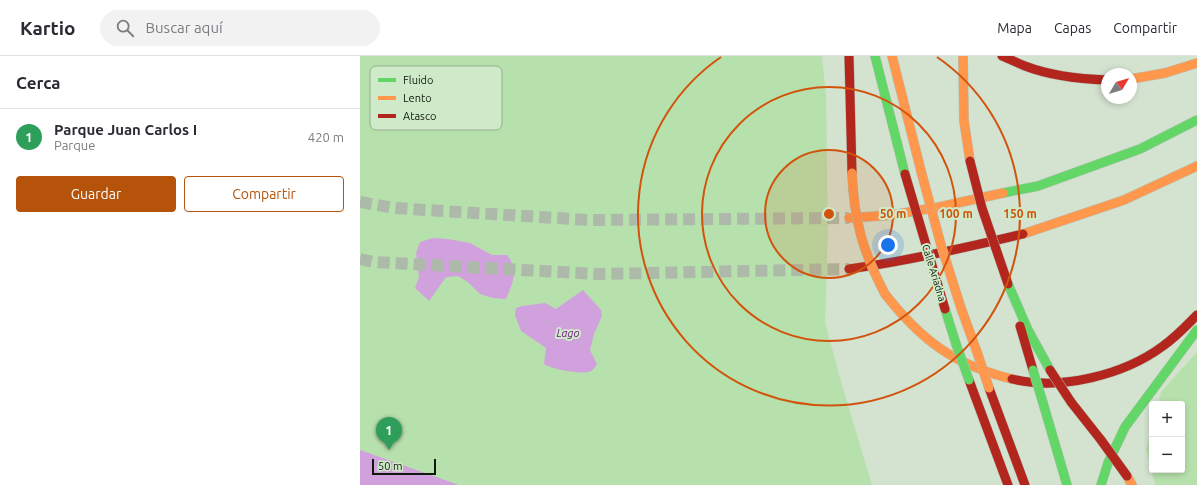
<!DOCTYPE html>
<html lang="es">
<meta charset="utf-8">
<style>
body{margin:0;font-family:Ubuntu,sans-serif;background:#f2f2f3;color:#2b2b33}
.controls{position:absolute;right:12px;bottom:12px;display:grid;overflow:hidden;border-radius:4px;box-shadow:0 2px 6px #0003}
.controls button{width:36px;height:36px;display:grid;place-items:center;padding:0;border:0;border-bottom:1px solid #e1e1e2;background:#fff;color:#2b2b33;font:20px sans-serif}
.compass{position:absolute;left:741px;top:12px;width:36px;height:36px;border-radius:50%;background:#fff;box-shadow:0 2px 6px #0003;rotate:52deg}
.scale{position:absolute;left:12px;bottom:10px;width:64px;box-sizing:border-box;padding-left:4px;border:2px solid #10190d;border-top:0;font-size:11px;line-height:14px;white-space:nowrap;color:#10190d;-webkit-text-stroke:3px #cfeac8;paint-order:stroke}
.you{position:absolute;left:528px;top:189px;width:14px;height:14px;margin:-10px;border:3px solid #fff;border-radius:50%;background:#1a73e8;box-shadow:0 0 0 6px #1a73e833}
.badge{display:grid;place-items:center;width:26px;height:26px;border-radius:50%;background:#b45309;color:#fff;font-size:13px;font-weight:700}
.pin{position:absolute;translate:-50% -33px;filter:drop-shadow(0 1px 2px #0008)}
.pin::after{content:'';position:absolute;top:21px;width:14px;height:12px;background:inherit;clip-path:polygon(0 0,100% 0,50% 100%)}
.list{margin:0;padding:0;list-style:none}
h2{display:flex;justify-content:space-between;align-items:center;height:52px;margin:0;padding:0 16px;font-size:17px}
h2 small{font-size:13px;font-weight:400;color:#7c7c81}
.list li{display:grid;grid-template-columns:26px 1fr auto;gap:12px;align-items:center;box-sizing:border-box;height:56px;padding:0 16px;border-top:1px solid #e1e1e2}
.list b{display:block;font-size:15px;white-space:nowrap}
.list p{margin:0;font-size:13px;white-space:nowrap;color:#7c7c81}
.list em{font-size:13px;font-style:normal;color:#7c7c81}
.actions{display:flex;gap:8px;padding:12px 16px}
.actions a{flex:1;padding:9px 0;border:1px solid #b45309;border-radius:4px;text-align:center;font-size:14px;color:#b45309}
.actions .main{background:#b45309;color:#fff}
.icon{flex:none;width:22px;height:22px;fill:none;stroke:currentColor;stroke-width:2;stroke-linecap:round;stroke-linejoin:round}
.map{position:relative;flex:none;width:837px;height:429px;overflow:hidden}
header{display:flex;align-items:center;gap:24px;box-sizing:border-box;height:56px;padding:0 20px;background:#fff;border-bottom:1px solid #e1e1e2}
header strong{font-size:19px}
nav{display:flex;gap:22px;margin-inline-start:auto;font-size:14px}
.search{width:280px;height:36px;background:#f2f2f3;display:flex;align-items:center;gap:10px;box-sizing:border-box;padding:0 14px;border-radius:22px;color:#7c7c81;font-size:15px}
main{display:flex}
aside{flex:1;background:#fff}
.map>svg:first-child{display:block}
</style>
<header>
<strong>Kartio</strong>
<div class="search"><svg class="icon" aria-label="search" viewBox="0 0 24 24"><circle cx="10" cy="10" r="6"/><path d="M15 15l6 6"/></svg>Buscar aquí</div>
<nav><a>Mapa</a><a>Capas</a><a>Compartir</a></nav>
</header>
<main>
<aside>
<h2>Cerca<small></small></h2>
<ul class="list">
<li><span class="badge" style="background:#2e9e5b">1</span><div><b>Parque Juan Carlos I</b><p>Parque</p></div><em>420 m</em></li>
</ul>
<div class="actions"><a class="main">Guardar</a><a>Compartir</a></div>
</aside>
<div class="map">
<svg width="837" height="429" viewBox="0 0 837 429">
<rect width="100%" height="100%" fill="#d4e2d0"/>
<g fill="#b7e1ac">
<polygon points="0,0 462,0 466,41 468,177 465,266 482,329 512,429 0,429"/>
<polygon points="837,296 837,429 795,429 786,393 792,370 792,414 822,414 822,348 798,348 801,336"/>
</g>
<g fill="#d0a1dc">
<path d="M 73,182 L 88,183 L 110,187 L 132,199 L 147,199 C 159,214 153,227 146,243 L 133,242 L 120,238 L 108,226 L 98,220 L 86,221 L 69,245 L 55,232 L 59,221 L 56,197 L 60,186 Z"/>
<path d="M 223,234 L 241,254 L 242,260 L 234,278 L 230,294 L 237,308 C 235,311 232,316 228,316 C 219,318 191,313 184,308 L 186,292 L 161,275 L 155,259 L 156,252 L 162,250 L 185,247 L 196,253 Z"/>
<polygon points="0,394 99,429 0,429"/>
</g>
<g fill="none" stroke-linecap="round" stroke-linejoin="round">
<g stroke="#adbaa9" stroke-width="12" stroke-dasharray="12 6" stroke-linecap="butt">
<polyline points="0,146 34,152 229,164 489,162"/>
<polyline points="0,203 14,206 238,218 489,213"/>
</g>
<defs>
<g id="fast">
<polyline points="515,0 545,118"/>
<polyline points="643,137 678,130 780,93 837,64"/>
<polyline points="648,228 668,274 690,314"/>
<polyline points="585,253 596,288"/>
<polyline points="683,347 707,429"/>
<polyline points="741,429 748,407 765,371 837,274"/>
</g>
<g id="slow">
<polyline points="532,0 561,115"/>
<polyline points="603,0 604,65 610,105"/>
<polyline points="771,23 805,17 837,7"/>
<polyline points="489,162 532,159 579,151 643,137"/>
<polyline points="663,178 764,144 837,110"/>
<path d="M 525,238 C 561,284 594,309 652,323"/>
<polyline points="601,252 617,296"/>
<polyline points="767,420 772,429"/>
</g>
<g id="jam">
<polyline points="489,0 492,117"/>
<path d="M 642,0 C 650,3 657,7 665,10 C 691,20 719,23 747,24"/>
<path d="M 489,213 C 548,205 605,192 663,178"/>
<polyline points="660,270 673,314"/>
<path d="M 652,323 C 700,335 764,319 803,290 C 816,281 826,270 837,259"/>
<polyline points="609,324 648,429"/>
<polyline points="629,332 665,429"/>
<polyline points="711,346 741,384"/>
</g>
</defs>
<use href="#fast" stroke="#b5c0b2" stroke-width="10"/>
<use href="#slow" stroke="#b5c0b2" stroke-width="10"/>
<use href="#jam" stroke="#b5c0b2" stroke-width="10"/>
<use href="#fast" stroke="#63d668" stroke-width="9"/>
<use href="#slow" stroke="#ff974d" stroke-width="9"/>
<use href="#jam" stroke="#b3261e" stroke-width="9"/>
<defs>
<g id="fast-bridge">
<polyline points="596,288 609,324"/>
<polyline points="673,314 683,347"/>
</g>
<g id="slow-bridge">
<polyline points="561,115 581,189 601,252"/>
<path d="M 492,117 C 494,165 503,196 525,238"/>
<polyline points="617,296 629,332"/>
</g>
<g id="jam-bridge">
<polyline points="610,105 622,152 648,228"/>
<polyline points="545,118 585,253"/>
<polyline points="690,314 711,346"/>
<polyline points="741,384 767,420"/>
</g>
</defs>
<use href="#fast-bridge" stroke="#b5c0b2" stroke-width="10" stroke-linecap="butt"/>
<use href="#slow-bridge" stroke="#b5c0b2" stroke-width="10" stroke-linecap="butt"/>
<use href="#jam-bridge" stroke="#b5c0b2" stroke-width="10" stroke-linecap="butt"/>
<use href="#fast-bridge" stroke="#63d668" stroke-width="9"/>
<use href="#slow-bridge" stroke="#ff974d" stroke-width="9"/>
<use href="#jam-bridge" stroke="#b3261e" stroke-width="9"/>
</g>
<circle cx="469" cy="158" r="64" fill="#d2530c" fill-opacity=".12"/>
<g fill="none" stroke="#d2530c" stroke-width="2">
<circle cx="469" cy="158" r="64"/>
<circle cx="469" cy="158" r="127"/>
<path d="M577 1A191 191 0 1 1 361 1"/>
</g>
<g text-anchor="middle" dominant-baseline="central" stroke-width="4" stroke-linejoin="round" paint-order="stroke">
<g font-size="10" fill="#10190d" stroke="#cfeac8">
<text transform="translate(574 217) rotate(73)">Calle Ariadna</text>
</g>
<g font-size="11" font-style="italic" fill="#771b8b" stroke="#cfeac8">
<text x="208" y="277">Lago</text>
</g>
</g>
<rect x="10" y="10" width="132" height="64" rx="6" fill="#cfeac8" stroke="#96ab90" stroke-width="1"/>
<rect x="18" y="22" width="18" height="4" fill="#63d668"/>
<rect x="18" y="40" width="18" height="4" fill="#ff974d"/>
<rect x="18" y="58" width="18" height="4" fill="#b3261e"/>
<g font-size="11" fill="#10190d">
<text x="43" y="28">Fluido</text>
<text x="43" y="46">Lento</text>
<text x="43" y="64">Atasco</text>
</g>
<circle cx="469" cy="158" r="6" fill="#d2530c" stroke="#cfeac8" stroke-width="2"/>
<g font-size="12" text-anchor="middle" font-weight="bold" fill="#d2530c" stroke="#cfeac8" stroke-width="4" stroke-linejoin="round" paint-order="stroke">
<text x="533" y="162">50 m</text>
<text x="596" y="162">100 m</text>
<text x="660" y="162">150 m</text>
</g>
</svg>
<div class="controls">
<button>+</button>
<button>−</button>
</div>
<svg class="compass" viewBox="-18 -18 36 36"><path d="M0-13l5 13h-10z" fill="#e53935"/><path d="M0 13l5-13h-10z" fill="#7c7c81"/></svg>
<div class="scale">50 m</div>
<div class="you"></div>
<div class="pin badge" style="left:29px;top:394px;background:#2e9e5b">1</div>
</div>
</main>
